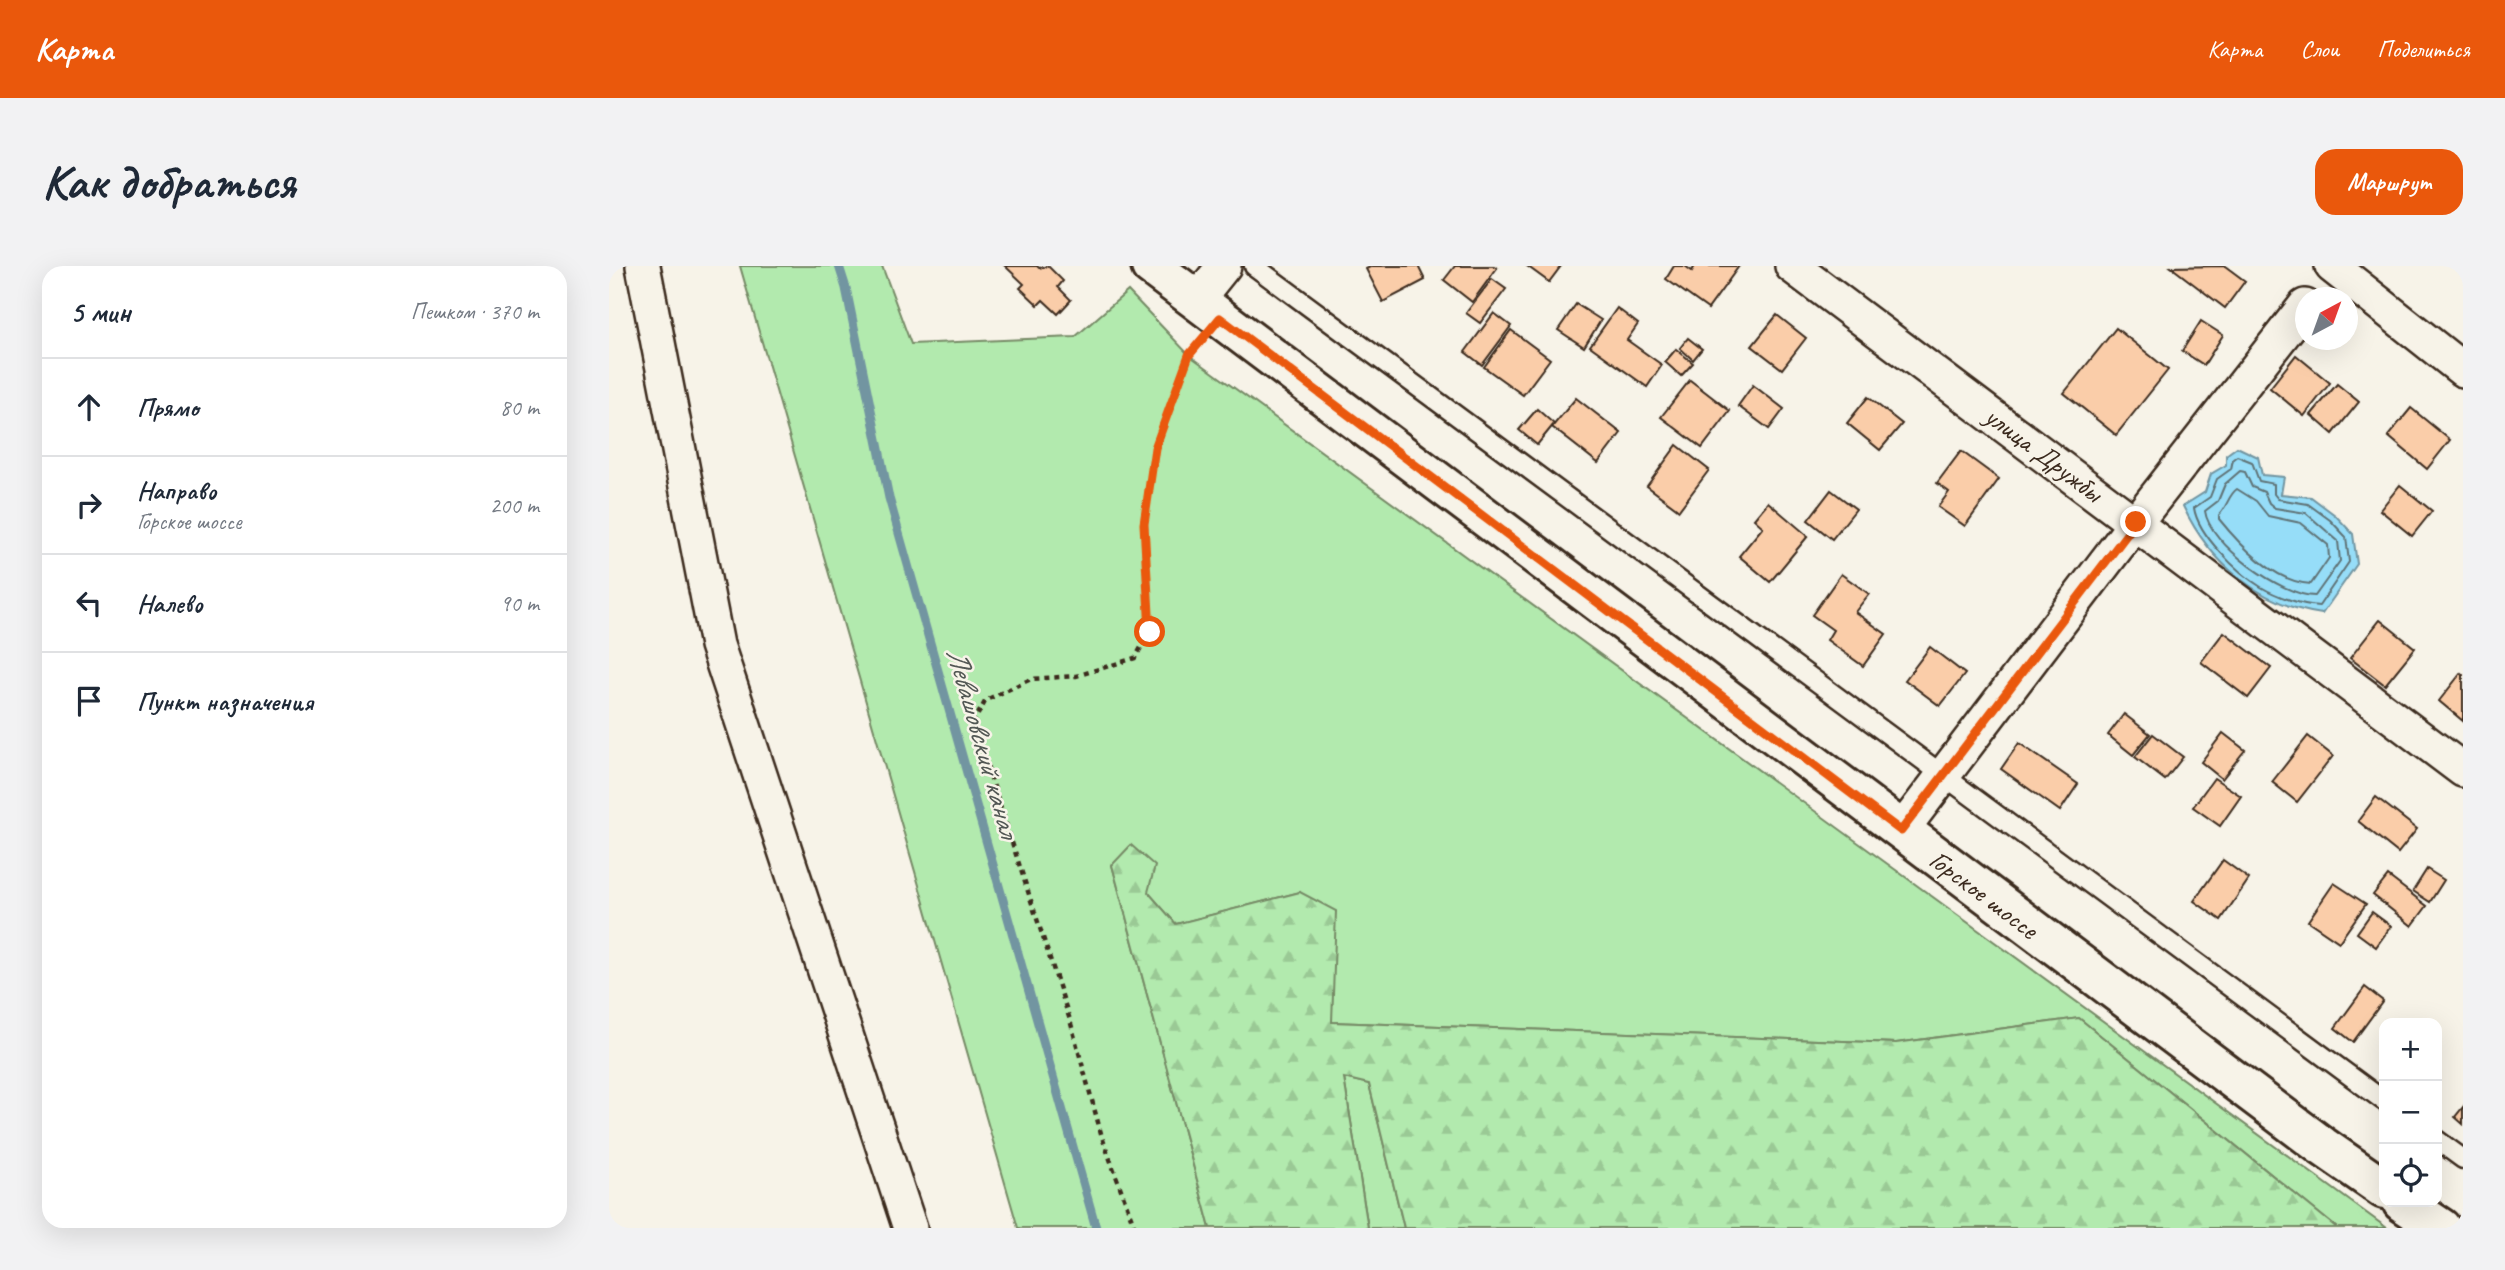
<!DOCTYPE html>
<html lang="ru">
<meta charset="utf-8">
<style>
body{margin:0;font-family:Caveat,sans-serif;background:#f2f2f3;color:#1f2937}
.controls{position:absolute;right:21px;bottom:21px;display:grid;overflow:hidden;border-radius:14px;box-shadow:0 7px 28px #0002}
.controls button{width:63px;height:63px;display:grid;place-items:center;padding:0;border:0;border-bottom:2px solid #e0e1e3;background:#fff;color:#1f2937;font:35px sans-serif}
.compass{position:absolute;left:1686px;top:21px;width:63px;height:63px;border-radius:50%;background:#fff;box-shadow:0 7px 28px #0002;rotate:41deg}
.stop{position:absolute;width:21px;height:21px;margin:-16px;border:5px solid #ea580c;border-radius:50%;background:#fff}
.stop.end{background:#ea580c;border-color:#fff;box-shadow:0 2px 7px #0008}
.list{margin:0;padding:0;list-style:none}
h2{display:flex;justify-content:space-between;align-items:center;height:91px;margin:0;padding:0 28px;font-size:30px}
h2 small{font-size:23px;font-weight:400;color:#747a83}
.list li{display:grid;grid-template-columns:46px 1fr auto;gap:21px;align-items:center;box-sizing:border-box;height:98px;padding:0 28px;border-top:2px solid #e0e1e3}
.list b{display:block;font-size:26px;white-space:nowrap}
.list p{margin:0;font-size:23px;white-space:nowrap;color:#747a83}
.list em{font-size:23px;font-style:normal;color:#747a83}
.icon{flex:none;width:38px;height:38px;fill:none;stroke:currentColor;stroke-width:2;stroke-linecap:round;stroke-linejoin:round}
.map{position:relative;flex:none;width:1854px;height:962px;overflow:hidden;border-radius:21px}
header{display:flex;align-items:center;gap:42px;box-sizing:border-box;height:98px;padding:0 35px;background:#ea580c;color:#fff}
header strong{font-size:33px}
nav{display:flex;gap:38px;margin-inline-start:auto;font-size:24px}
.intro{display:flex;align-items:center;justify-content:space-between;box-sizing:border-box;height:168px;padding:0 42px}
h1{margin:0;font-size:49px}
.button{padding:18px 32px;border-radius:21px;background:#ea580c;color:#fff;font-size:24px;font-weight:700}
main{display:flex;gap:42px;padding:0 42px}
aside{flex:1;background:#fff;border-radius:21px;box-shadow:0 7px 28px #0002}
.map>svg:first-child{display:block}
</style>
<header>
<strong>Карта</strong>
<nav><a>Карта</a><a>Слои</a><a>Поделиться</a></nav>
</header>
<div class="intro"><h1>Как добраться</h1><a class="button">Маршрут</a></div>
<main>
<aside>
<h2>5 мин<small>Пешком · 370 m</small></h2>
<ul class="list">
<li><svg class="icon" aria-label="ahead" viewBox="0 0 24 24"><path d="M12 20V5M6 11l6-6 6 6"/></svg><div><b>Прямо</b></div><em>80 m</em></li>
<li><svg class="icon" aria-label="right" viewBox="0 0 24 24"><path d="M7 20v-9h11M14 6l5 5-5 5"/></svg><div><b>Направо</b><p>Горское шоссе</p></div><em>200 m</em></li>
<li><svg class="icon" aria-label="left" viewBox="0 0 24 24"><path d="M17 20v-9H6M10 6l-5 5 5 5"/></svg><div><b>Налево</b></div><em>90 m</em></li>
<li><svg class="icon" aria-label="arrive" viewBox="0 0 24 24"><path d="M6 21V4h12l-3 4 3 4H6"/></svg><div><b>Пункт назначения</b></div></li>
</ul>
</aside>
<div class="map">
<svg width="1854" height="962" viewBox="0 0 1854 962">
<defs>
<pattern id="forest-firs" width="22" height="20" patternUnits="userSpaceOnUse" patternTransform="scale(1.75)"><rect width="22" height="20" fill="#b2eaae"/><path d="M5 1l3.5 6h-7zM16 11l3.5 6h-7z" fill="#9ac995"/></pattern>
</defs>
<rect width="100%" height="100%" fill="#f7f3e8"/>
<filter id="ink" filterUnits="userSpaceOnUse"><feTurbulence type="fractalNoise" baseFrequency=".0143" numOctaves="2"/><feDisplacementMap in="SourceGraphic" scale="14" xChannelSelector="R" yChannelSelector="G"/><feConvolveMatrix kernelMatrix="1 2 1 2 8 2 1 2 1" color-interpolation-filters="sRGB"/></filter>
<g filter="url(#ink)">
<g fill="#b2eaae" stroke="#768a66" stroke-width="2">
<polygon points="131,0 273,0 302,78 466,71 519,25 580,89 1778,962 1728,962 1470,752 1287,777 723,756 691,626 567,658 539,626 503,599 601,962 409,962"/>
<polygon points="735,812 760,818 795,962 759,962"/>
</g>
<polygon fill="url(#forest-firs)" stroke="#768a66" stroke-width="2" points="522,579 546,600 539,626 567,658 691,626 727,645 723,756 1287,777 1470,752 1728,962 795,962 760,818 735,812 759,962 601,962 503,599"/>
<path fill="#96ddf8" stroke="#7295a1" stroke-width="2" d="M 1628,181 L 1649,191 L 1653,209 L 1675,211 L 1672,228 L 1702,231 L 1726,249 L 1744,268 L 1748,298 L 1713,348 C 1650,339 1601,297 1574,240 L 1596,226 L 1602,208 L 1617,199 L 1617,189 Z"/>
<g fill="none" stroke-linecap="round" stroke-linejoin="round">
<g stroke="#5f7275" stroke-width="2">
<path d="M 1628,190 L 1643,196 L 1650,215 L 1665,218 L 1665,228 L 1669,233 L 1699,238 L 1721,254 L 1737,271 L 1740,296 L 1710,340 C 1692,339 1667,330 1652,321 C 1629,307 1589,269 1585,242 L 1601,231 L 1608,213 L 1622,203 L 1624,193 Z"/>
<path d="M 1631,205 L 1636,206 L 1643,221 L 1655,226 L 1660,237 L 1666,242 L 1697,247 L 1729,275 L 1731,295 L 1706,330 C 1673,330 1600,278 1596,245 L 1609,235 L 1616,218 Z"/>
<path d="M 1628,223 L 1647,235 L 1659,250 L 1692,257 L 1719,279 L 1720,292 L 1702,318 C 1666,317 1631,279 1610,253 L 1610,249 C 1618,241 1620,228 1628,223 Z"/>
</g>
<polyline stroke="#7295a1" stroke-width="9" points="230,0 237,22 280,232 487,962"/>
</g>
<g fill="#facda9" stroke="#3b2a1e" stroke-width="2">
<polygon points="396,0 428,0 430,2 439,0 454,15 449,21 462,34 449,48 434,34 429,39 411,22 415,18"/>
<polygon points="763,0 809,0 816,14 774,36 757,3"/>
<polygon points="846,0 885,0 888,2 863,36 835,14"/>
<polygon points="918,0 952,0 940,16"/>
<polygon points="1065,0 1076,0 1083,5 1086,0 1130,0 1099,43 1057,13"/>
<polygon points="1616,0 1636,15 1616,42 1562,1"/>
<polygon points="883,13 897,23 871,57 857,47"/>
<polygon points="967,38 992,54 975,81 949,64"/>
<polygon points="1008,42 1029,58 1018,74 1053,99 1038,121 981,80"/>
<polygon points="885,47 902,60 873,99 856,86"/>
<polygon points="1168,49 1197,72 1173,103 1143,80"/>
<polygon points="1592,55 1614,69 1595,99 1573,85"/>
<polygon points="1507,62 1559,104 1507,169 1455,127"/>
<polygon points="902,64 941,93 914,129 875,101"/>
<polygon points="1079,72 1093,83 1084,94 1071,82"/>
<polygon points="1067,83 1084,97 1072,110 1056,96"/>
<polygon points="1687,89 1721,117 1695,150 1661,122"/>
<polygon points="1081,114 1121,145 1093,182 1052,151"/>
<polygon points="1728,118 1750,136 1724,168 1702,149"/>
<polygon points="1144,119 1175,143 1160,163 1129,140"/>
<polygon points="1259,131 1293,158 1271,184 1238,157"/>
<polygon points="967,132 1012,167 989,197 943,161"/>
<polygon points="1802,142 1841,174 1818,203 1779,170"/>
<polygon points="928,143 945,158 928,179 910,164"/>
<polygon points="1068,179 1100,204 1070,244 1038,220"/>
<polygon points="1352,185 1390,213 1356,260 1329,241 1340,226 1328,217"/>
<polygon points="1791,219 1823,245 1803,270 1771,244"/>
<polygon points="1222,224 1247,243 1223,273 1199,254"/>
<polygon points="1159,236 1199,270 1161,316 1130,290 1154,261 1145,253"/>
<polygon points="1232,308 1260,328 1246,346 1277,368 1254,400 1218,374 1224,364 1203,349"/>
<polygon points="1771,354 1806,382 1776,419 1741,392"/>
<polygon points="1615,366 1662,402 1639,432 1592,396"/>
<polygon points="1321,381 1356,408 1331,440 1296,414"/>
<polygon points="1852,407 1854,409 1854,455 1830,435"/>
<polygon points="1515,448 1541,468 1524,489 1499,469"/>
<polygon points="1614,467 1636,484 1613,513 1592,496"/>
<polygon points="1544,468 1574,491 1556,514 1526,491"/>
<polygon points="1699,470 1724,490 1688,536 1663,516"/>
<polygon points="1410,477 1469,518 1451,545 1392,503"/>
<polygon points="1605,512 1632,530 1611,560 1584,541"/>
<polygon points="1767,531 1808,563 1789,587 1749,555"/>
<polygon points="1614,594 1640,613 1612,654 1585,635"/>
<polygon points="1818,603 1835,614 1821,636 1804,625"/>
<polygon points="1779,610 1818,640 1803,660 1764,629"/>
<polygon points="1725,617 1757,638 1730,676 1699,655"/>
<polygon points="1763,646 1782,660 1767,681 1748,667"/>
<polygon points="1756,721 1774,735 1744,776 1726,762"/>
<polygon points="1854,841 1854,858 1846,851"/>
</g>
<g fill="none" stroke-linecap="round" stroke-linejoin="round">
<defs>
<g id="lane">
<polyline points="645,0 1775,835"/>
<polyline points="1828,874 1854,893"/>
</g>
<g id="street">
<polyline points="34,0 108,379 301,962"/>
<polyline points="1183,0 1854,504"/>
<polyline points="1723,0 1854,104"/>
<polyline points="587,35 615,0"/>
<polyline points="1292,565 1527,256 1696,40"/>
</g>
<g id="secondary">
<polyline points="542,0 1713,880 1775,923"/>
<polyline points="1793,936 1832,962"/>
</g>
</defs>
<use href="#lane" stroke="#3b2a1e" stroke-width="23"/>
<use href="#street" stroke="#3b2a1e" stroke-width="38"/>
<use href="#secondary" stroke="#3b2a1e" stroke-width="44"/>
<polyline stroke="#3b2a1e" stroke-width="4.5" stroke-dasharray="5 5" stroke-linecap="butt" points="526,962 493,871 461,754 364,457 377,434 422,413 467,410 526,392 541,366 535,258 546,182 580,89 591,77"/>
<use href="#lane" stroke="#f7f3e8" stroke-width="18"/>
<use href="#street" stroke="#f7f3e8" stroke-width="33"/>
<use href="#secondary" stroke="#f7f3e8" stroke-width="38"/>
</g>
</g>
<g fill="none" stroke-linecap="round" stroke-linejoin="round" filter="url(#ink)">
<polyline stroke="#ea580c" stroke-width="9" points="541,366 535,258 546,182 580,89 611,52 1292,565 1527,256"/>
</g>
<g text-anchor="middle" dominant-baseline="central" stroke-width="5" stroke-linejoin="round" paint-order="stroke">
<g font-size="28" fill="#3b2a1e" stroke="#f7f3e8">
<text transform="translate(1435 188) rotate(37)">улица Дружбы</text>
<text transform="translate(1375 628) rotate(37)">Горское шоссе</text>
</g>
<g font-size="30" font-style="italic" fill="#525754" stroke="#f7f3e8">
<text transform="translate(374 476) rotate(74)">Левашовский канал</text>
</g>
</g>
</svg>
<div class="controls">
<button>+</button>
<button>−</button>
<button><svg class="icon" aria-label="locate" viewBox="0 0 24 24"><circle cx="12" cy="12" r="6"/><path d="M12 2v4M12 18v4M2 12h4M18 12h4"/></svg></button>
</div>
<svg class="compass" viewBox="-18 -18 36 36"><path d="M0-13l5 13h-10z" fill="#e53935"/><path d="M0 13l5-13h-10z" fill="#747a83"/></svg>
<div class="stop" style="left:541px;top:366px"></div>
<div class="stop end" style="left:1527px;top:256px"></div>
</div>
</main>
